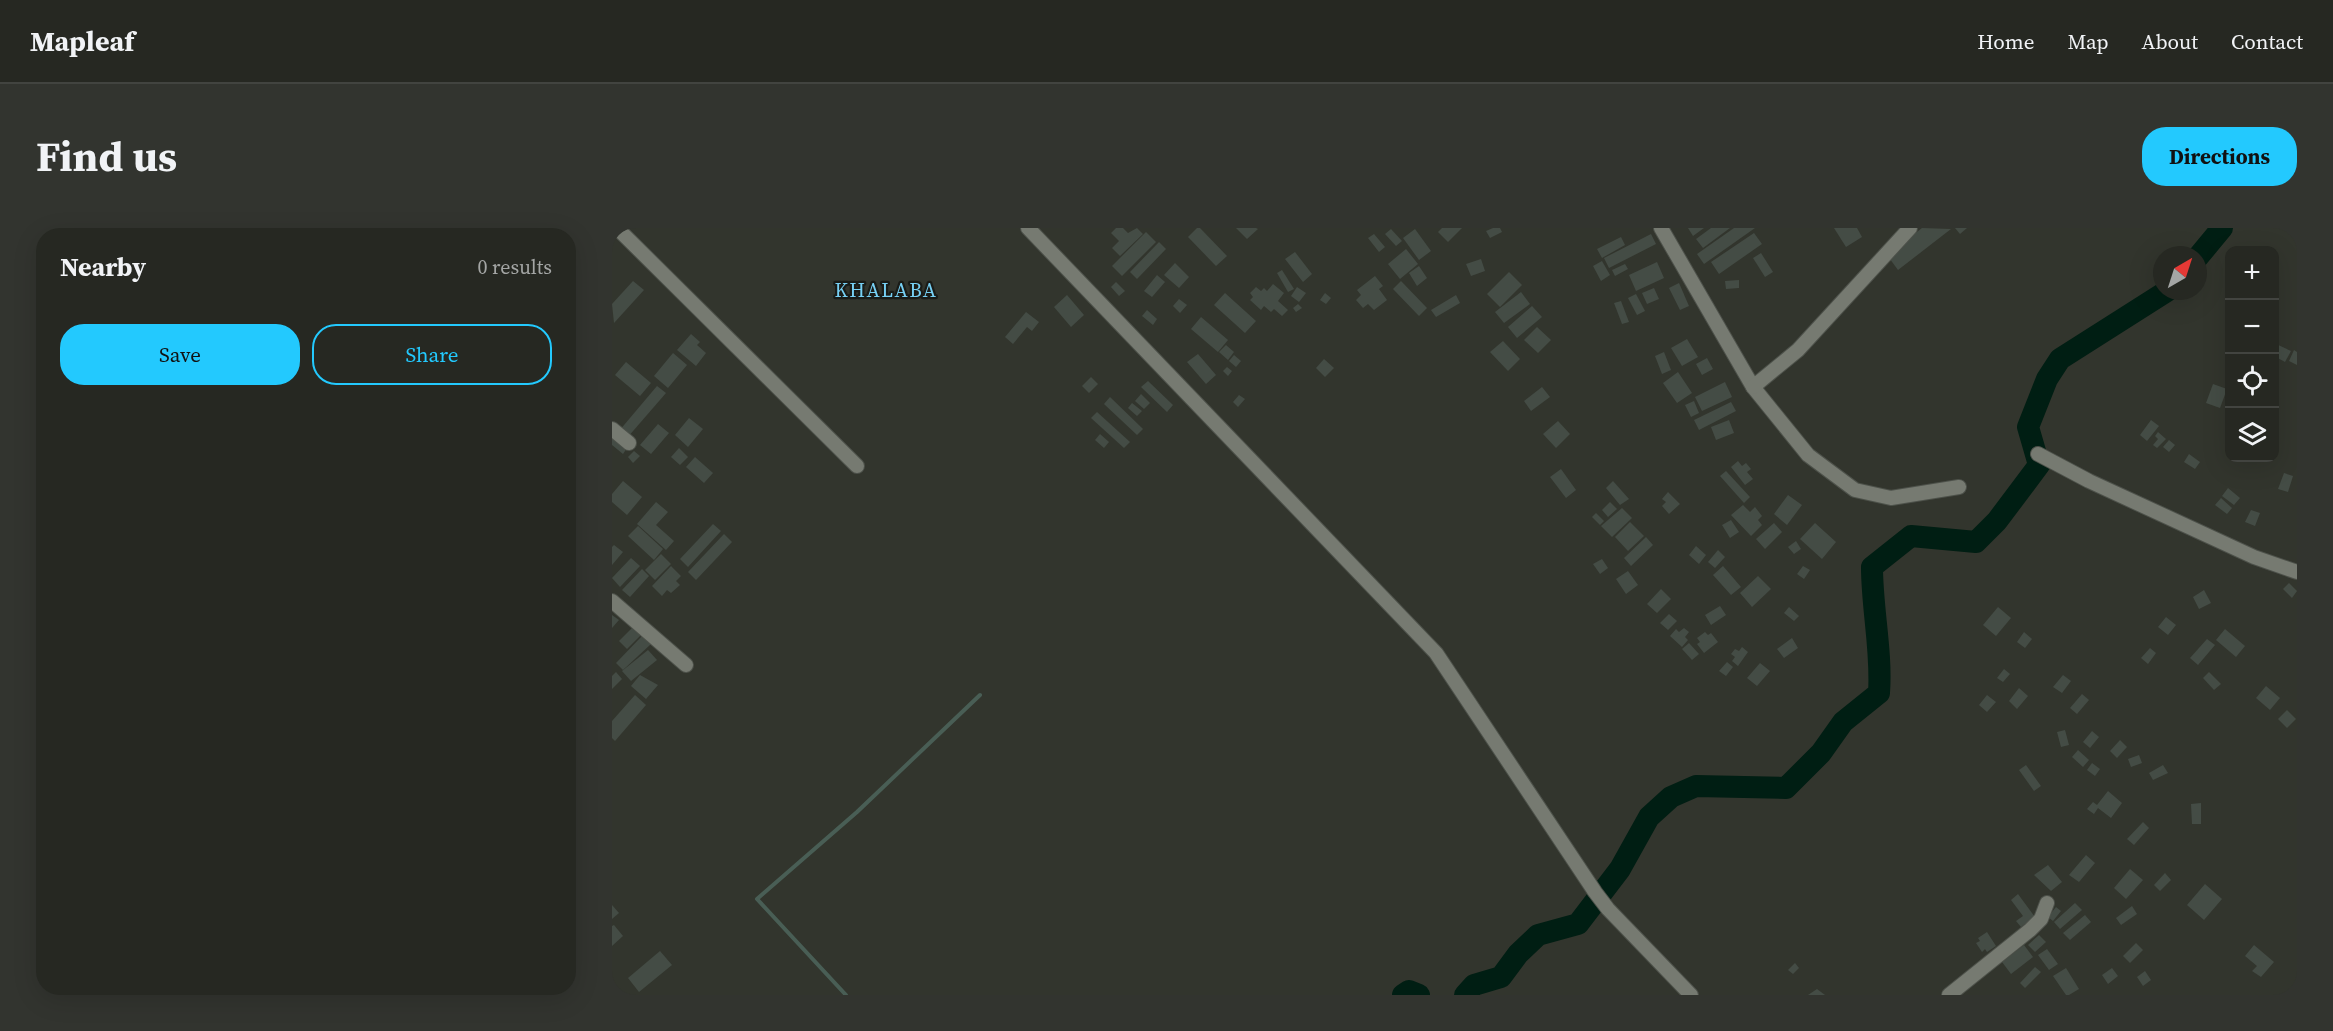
<!DOCTYPE html>
<meta charset="utf-8">
<style>
body{margin:0;font-family:"Source Serif 4",serif;background:#32342f;color:#f1f3f6}
.controls{position:absolute;right:18px;top:18px;display:grid;overflow:hidden;border-radius:12px;box-shadow:0 6px 24px #0002}
.controls button{width:54px;height:54px;display:grid;place-items:center;padding:0;border:0;border-bottom:2px solid #424440;background:#262822;color:#f1f3f6;font:30px sans-serif}
.compass{position:absolute;left:1541px;top:18px;width:54px;height:54px;border-radius:50%;background:#262822;box-shadow:0 6px 24px #0002;rotate:39deg}
.list{margin:0;padding:0;list-style:none}
h2{display:flex;justify-content:space-between;align-items:center;height:78px;margin:0;padding:0 24px;font-size:26px}
h2 small{font-size:20px;font-weight:400;color:#a4a6a5}
.actions{display:flex;gap:12px;padding:18px 24px}
.actions a{flex:1;padding:14px 0;border:2px solid #23c9fe;border-radius:24px;text-align:center;font-size:21px;color:#23c9fe}
.actions .main{background:#23c9fe;color:#111}
.icon{flex:none;width:33px;height:33px;fill:none;stroke:currentColor;stroke-width:2;stroke-linecap:round;stroke-linejoin:round}
.map{position:relative;flex:none;width:1685px;height:767px;overflow:hidden;border-radius:24px}
header{display:flex;align-items:center;gap:36px;box-sizing:border-box;height:84px;padding:0 30px;background:#262822;border-bottom:2px solid #424440}
header strong{font-size:28px}
nav{display:flex;gap:33px;margin-inline-start:auto;font-size:21px}
.intro{display:flex;align-items:center;justify-content:space-between;box-sizing:border-box;height:144px;padding:0 36px}
h1{margin:0;font-size:42px}
.button{padding:15px 27px;border-radius:24px;background:#23c9fe;color:#111;font-size:21px;font-weight:700}
main{display:flex;gap:36px;padding:0 36px}
aside{flex:1;background:#262822;border-radius:24px;box-shadow:0 6px 24px #0002}
.map>svg:first-child{display:block}
</style>
<header>
<strong>Mapleaf</strong>
<nav><a>Home</a><a>Map</a><a>About</a><a>Contact</a></nav>
</header>
<div class="intro"><h1>Find us</h1><a class="button">Directions</a></div>
<main>
<aside>
<h2>Nearby<small>0 results</small></h2>
<ul class="list">
</ul>
<div class="actions"><a class="main">Save</a><a>Share</a></div>
</aside>
<div class="map">
<svg width="1685" height="767" viewBox="0 0 1685 767">
<rect width="100%" height="100%" fill="#32352d"/>
<g fill="none" stroke-linecap="round" stroke-linejoin="round">
<polyline stroke="#495e55" stroke-width="4" points="234,767 145,671 245,584 368,467"/>
<g stroke="#001e13" stroke-width="22">
<polyline points="1586,29 1610,0"/>
<polyline points="791,767 797,763 807,767"/>
<path d="M 853,767 L 862,757 L 889,749 L 906,726 L 926,707 L 966,696 L 1008,641 L 1037,589 L 1059,569 L 1084,558 L 1174,560 L 1209,525 L 1231,494 L 1267,465 C 1270,423 1260,381 1260,339 L 1299,308 L 1364,314 L 1385,293 L 1427,237 L 1416,199 L 1435,151 L 1448,131 L 1555,63"/>
</g>
</g>
<g fill="#444c45">
<polygon points="504,0 511,0 516,5 525,0 531,6 508,28 500,20 507,13 499,5"/>
<polygon points="585,0 588,0 615,28 604,38 576,9"/>
<polygon points="624,0 644,0 646,1 635,11"/>
<polygon points="830,0 850,0 836,14 826,4"/>
<polygon points="881,0 888,0 890,4 878,10 874,3"/>
<polygon points="1076,0 1092,0 1081,8"/>
<polygon points="1099,0 1118,0 1091,20 1084,11"/>
<polygon points="1122,0 1143,0 1092,36 1085,26"/>
<polygon points="1222,0 1245,0 1250,9 1234,19"/>
<polygon points="1310,0 1339,1 1286,42 1275,27"/>
<polygon points="1343,0 1355,0 1348,6"/>
<polygon points="779,1 790,13 784,18 773,6"/>
<polygon points="803,1 819,23 807,32 791,10"/>
<polygon points="534,4 544,14 510,48 500,38"/>
<polygon points="1142,5 1150,16 1107,46 1099,34"/>
<polygon points="762,6 773,19 767,24 756,10"/>
<polygon points="1039,6 1044,16 997,40 992,30"/>
<polygon points="1009,9 1013,17 990,30 985,21"/>
<polygon points="547,14 554,21 525,51 518,44"/>
<polygon points="794,21 806,36 788,51 776,36"/>
<polygon points="683,24 700,46 691,54 673,31"/>
<polygon points="1149,25 1161,44 1153,49 1141,30"/>
<polygon points="869,31 873,43 859,48 854,36"/>
<polygon points="990,33 998,47 989,53 981,38"/>
<polygon points="1045,34 1052,50 1024,63 1017,47"/>
<polygon points="563,35 577,49 567,60 552,47"/>
<polygon points="1013,36 1016,41 1003,48 1000,42"/>
<polygon points="807,38 815,50 805,58 797,45"/>
<polygon points="670,42 682,61 676,64 665,45"/>
<polygon points="897,44 910,57 888,79 875,66"/>
<polygon points="545,47 553,54 540,69 532,63"/>
<polygon points="763,48 771,58 767,61 775,72 762,82 756,76 751,80 744,72 749,67 745,62"/>
<polygon points="1127,52 1127,60 1114,61 1113,53"/>
<polygon points="21,53 32,62 2,95 0,76"/>
<polygon points="789,53 815,80 807,88 781,61"/>
<polygon points="504,54 513,63 507,68 499,59"/>
<polygon points="1067,55 1077,78 1068,82 1057,60"/>
<polygon points="661,56 672,65 666,73 676,82 670,88 662,81 659,84 652,78 649,82 638,72 641,69 638,65 644,59 649,63 652,60 655,63"/>
<polygon points="685,59 694,65 687,74 679,68"/>
<polygon points="1042,60 1047,71 1035,76 1030,65"/>
<polygon points="909,64 918,76 892,95 883,84"/>
<polygon points="613,65 644,93 633,105 602,77"/>
<polygon points="713,65 719,70 714,76 708,72"/>
<polygon points="1024,66 1033,83 1025,87 1016,70"/>
<polygon points="455,67 472,87 459,99 442,79"/>
<polygon points="844,67 848,75 824,89 819,82"/>
<polygon points="567,71 575,77 568,85 561,78"/>
<polygon points="1009,73 1017,94 1010,96 1002,75"/>
<polygon points="686,76 690,80 684,84 681,80"/>
<polygon points="920,78 930,89 905,110 896,99"/>
<polygon points="535,82 545,91 541,97 530,88"/>
<polygon points="414,84 427,94 420,103 415,99 401,116 393,109"/>
<polygon points="589,89 616,112 606,124 579,101"/>
<polygon points="925,99 939,112 926,125 912,112"/>
<polygon points="79,106 88,114 85,117 94,125 84,138 65,122"/>
<polygon points="1075,111 1086,129 1070,138 1059,120"/>
<polygon points="891,113 908,131 896,143 878,124"/>
<polygon points="1662,115 1679,123 1673,134 1662,128"/>
<polygon points="614,117 622,124 616,132 607,124"/>
<polygon points="1682,122 1685,124 1685,137 1677,133"/>
<polygon points="1052,124 1059,142 1050,146 1043,128"/>
<polygon points="61,125 75,137 56,160 42,148"/>
<polygon points="586,126 604,147 594,156 575,134"/>
<polygon points="622,127 629,133 624,139 617,133"/>
<polygon points="1095,130 1101,141 1090,147 1084,136"/>
<polygon points="712,131 722,140 713,149 704,140"/>
<polygon points="14,134 39,155 28,168 3,147"/>
<polygon points="615,139 620,143 616,148 611,143"/>
<polygon points="1066,144 1080,165 1065,175 1051,155"/>
<polygon points="479,149 486,156 477,165 470,158"/>
<polygon points="536,153 561,177 555,184 529,159"/>
<polygon points="1113,154 1120,169 1090,183 1083,169"/>
<polygon points="1601,156 1615,161 1608,180 1594,175"/>
<polygon points="45,158 54,165 15,210 7,203"/>
<polygon points="930,159 938,169 919,183 912,173"/>
<polygon points="529,166 538,175 532,181 523,173"/>
<polygon points="627,167 633,171 626,179 621,174"/>
<polygon points="498,169 531,201 525,207 492,176"/>
<polygon points="1082,173 1087,185 1079,189 1073,177"/>
<polygon points="1119,174 1124,183 1087,202 1082,192"/>
<polygon points="520,175 530,183 525,188 516,180"/>
<polygon points="485,184 518,214 512,220 479,190"/>
<polygon points="77,190 91,201 76,219 63,207"/>
<polygon points="1117,192 1122,205 1104,212 1099,199"/>
<polygon points="1539,192 1547,198 1535,213 1528,207"/>
<polygon points="946,193 958,206 944,220 931,206"/>
<polygon points="46,196 57,205 39,226 28,217"/>
<polygon points="0,204 17,217 11,226 0,217"/>
<polygon points="1546,204 1554,211 1545,220 1541,217 1546,211 1543,208"/>
<polygon points="488,206 497,214 492,220 483,212"/>
<polygon points="1557,212 1563,217 1557,224 1551,219"/>
<polygon points="67,220 76,229 68,237 59,229"/>
<polygon points="22,223 28,228 21,235 16,229"/>
<polygon points="1577,226 1588,234 1583,241 1572,234"/>
<polygon points="83,229 101,245 92,255 74,239"/>
<polygon points="1126,233 1130,238 1134,235 1139,241 1135,244 1141,251 1133,257 1119,239"/>
<polygon points="949,241 964,262 954,270 938,249"/>
<polygon points="1114,243 1138,269 1132,275 1108,248"/>
<polygon points="1672,245 1681,248 1676,264 1666,261"/>
<polygon points="11,253 30,269 15,287 0,274 0,266"/>
<polygon points="1001,253 1017,271 1008,277 994,260"/>
<polygon points="1616,260 1628,270 1622,277 1610,268"/>
<polygon points="1056,264 1068,276 1057,286 1050,278 1054,274 1050,271"/>
<polygon points="1176,267 1190,277 1175,297 1162,286"/>
<polygon points="1609,270 1620,280 1615,286 1603,277"/>
<polygon points="44,274 56,284 44,297 62,313 54,322 25,296"/>
<polygon points="998,274 1005,281 996,289 990,282"/>
<polygon points="1131,277 1138,284 1143,279 1150,288 1146,292 1150,297 1139,308 1119,287"/>
<polygon points="1010,280 1020,290 1000,309 989,298"/>
<polygon points="1639,282 1648,285 1643,298 1633,294"/>
<polygon points="984,285 992,293 988,297 980,289"/>
<polygon points="1119,292 1127,304 1118,310 1110,297"/>
<polygon points="1018,294 1032,308 1016,323 1003,309"/>
<polygon points="1162,295 1170,304 1153,321 1144,311"/>
<polygon points="1203,295 1224,314 1210,331 1188,311"/>
<polygon points="101,296 109,303 76,339 68,331"/>
<polygon points="26,298 51,321 42,332 16,308"/>
<polygon points="112,306 120,314 84,352 76,344"/>
<polygon points="1034,309 1041,317 1019,338 1012,330"/>
<polygon points="1184,313 1189,321 1182,326 1176,319"/>
<polygon points="2,317 11,324 0,337 0,319"/>
<polygon points="1084,318 1094,327 1087,336 1077,327"/>
<polygon points="1106,322 1113,329 1103,340 1096,334"/>
<polygon points="49,326 59,336 43,352 33,342"/>
<polygon points="19,330 28,338 8,359 0,350"/>
<polygon points="990,331 996,340 988,346 981,336"/>
<polygon points="59,338 69,348 64,353 68,357 59,365 55,362 50,368 40,358"/>
<polygon points="1111,338 1129,359 1119,367 1101,347"/>
<polygon points="1191,338 1198,342 1192,351 1185,346"/>
<polygon points="30,341 37,348 18,369 10,362"/>
<polygon points="1016,343 1026,357 1014,366 1004,351"/>
<polygon points="1146,348 1159,361 1140,379 1128,365"/>
<polygon points="1677,355 1685,363 1680,370 1671,361"/>
<polygon points="1049,361 1059,371 1045,385 1035,376"/>
<polygon points="1592,362 1599,375 1587,381 1581,369"/>
<polygon points="1108,378 1114,387 1099,397 1093,387"/>
<polygon points="1177,379 1187,388 1182,393 1172,385"/>
<polygon points="1386,379 1399,390 1384,408 1371,397"/>
<polygon points="1057,386 1065,393 1056,402 1048,395"/>
<polygon points="0,387 7,392 0,400"/>
<polygon points="1554,389 1564,397 1556,407 1546,399"/>
<polygon points="23,397 31,405 15,421 7,413"/>
<polygon points="1072,400 1077,404 1073,409 1076,412 1070,419 1058,408 1064,401 1067,404"/>
<polygon points="1613,401 1633,418 1624,429 1604,412"/>
<polygon points="1093,404 1096,407 1099,405 1106,414 1092,425 1085,416 1088,414 1085,410"/>
<polygon points="1412,404 1420,411 1413,420 1405,414"/>
<polygon points="31,407 39,416 11,442 4,435"/>
<polygon points="1180,410 1186,420 1172,430 1165,421"/>
<polygon points="1595,411 1603,417 1586,437 1578,430"/>
<polygon points="1077,415 1087,426 1080,432 1070,421"/>
<polygon points="1130,419 1136,424 1126,438 1120,433 1123,429 1119,426 1123,421 1127,423"/>
<polygon points="1538,420 1544,425 1536,436 1529,430"/>
<polygon points="36,422 45,432 19,453 10,443"/>
<polygon points="1115,434 1121,439 1114,448 1107,443"/>
<polygon points="1148,435 1158,443 1145,458 1135,450"/>
<polygon points="1392,441 1398,446 1391,454 1385,450"/>
<polygon points="4,444 10,451 0,461 0,448"/>
<polygon points="1597,444 1609,456 1602,462 1591,450"/>
<polygon points="28,447 46,457 34,471 19,458"/>
<polygon points="1451,447 1459,453 1450,465 1441,459"/>
<polygon points="1654,458 1668,470 1658,482 1644,470"/>
<polygon points="1407,460 1416,468 1405,481 1397,473"/>
<polygon points="1470,466 1477,472 1465,486 1458,480"/>
<polygon points="23,467 34,477 3,513 0,510 0,493"/>
<polygon points="1375,467 1384,474 1375,484 1367,477"/>
<polygon points="1675,482 1684,491 1675,500 1666,491"/>
<polygon points="1453,502 1457,517 1449,519 1445,504"/>
<polygon points="1480,503 1487,509 1478,520 1471,514"/>
<polygon points="1508,512 1515,519 1505,530 1498,523"/>
<polygon points="1466,522 1477,532 1471,539 1460,529"/>
<polygon points="1527,527 1530,535 1519,539 1516,531"/>
<polygon points="1480,535 1488,541 1483,548 1475,542"/>
<polygon points="1414,537 1429,558 1422,563 1407,542"/>
<polygon points="1551,537 1556,545 1541,552 1537,545"/>
<polygon points="1496,563 1510,575 1499,590 1486,580 1482,586 1475,581 1481,574 1485,577"/>
<polygon points="1589,575 1589,596 1580,596 1579,576"/>
<polygon points="1531,594 1537,600 1522,617 1515,611"/>
<polygon points="1474,627 1483,635 1467,654 1457,647"/>
<polygon points="1436,637 1450,654 1439,663 1422,647"/>
<polygon points="1518,641 1531,652 1514,671 1502,660"/>
<polygon points="1553,645 1559,652 1548,663 1542,657"/>
<polygon points="1593,656 1610,671 1592,692 1575,677"/>
<polygon points="1406,666 1423,689 1409,699 1404,693 1411,688 1399,672"/>
<polygon points="1463,675 1470,682 1448,701 1442,694"/>
<polygon points="0,677 7,685 0,691"/>
<polygon points="1520,678 1525,686 1509,697 1504,690"/>
<polygon points="1444,679 1449,683 1441,693 1436,689"/>
<polygon points="1473,687 1479,694 1458,712 1451,705"/>
<polygon points="2,697 11,708 0,718 0,698"/>
<polygon points="1375,704 1384,718 1375,724 1373,721 1370,724 1364,715 1368,713 1366,710"/>
<polygon points="1427,707 1434,714 1423,724 1416,717"/>
<polygon points="1524,715 1531,722 1518,735 1511,728"/>
<polygon points="1412,717 1421,729 1399,746 1390,734"/>
<polygon points="1642,717 1662,734 1649,749 1640,743 1645,738 1633,728"/>
<polygon points="1435,721 1446,736 1437,742 1426,727"/>
<polygon points="48,723 60,737 27,764 16,750"/>
<polygon points="1183,735 1187,740 1181,746 1176,742"/>
<polygon points="1423,739 1429,744 1413,760 1408,755"/>
<polygon points="1454,740 1467,761 1457,767 1454,767 1441,748"/>
<polygon points="1500,740 1506,748 1496,756 1490,747"/>
<polygon points="1533,743 1539,752 1531,758 1525,749"/>
<polygon points="1205,761 1213,767 1196,767"/>
</g>
<g fill="none" stroke-linecap="round" stroke-linejoin="round">
<defs>
<g id="minor">
<polyline points="5,0 245,238"/>
<polyline points="416,0 824,425 983,664 996,681 1079,767"/>
<polyline points="1049,0 1141,159 1196,227 1243,262 1279,270 1347,259"/>
<polyline points="1141,159 1186,122 1298,0"/>
<polyline points="0,201 17,215"/>
<polyline points="1426,226 1477,253 1642,329 1685,344"/>
<polyline points="0,373 74,437"/>
<polyline points="1337,767 1418,702 1429,691 1435,675"/>
</g>
</defs>
<use href="#minor" stroke="#4d514a" stroke-width="16"/>
<use href="#minor" stroke="#767a71" stroke-width="14"/>
</g>
<g text-anchor="middle" dominant-baseline="central" stroke-width="4.5" stroke-linejoin="round" paint-order="stroke">
<g font-size="20" letter-spacing="1.5" fill="#77d1f5" stroke="#1a1c18">
<text x="274" y="62">KHALABA</text>
</g>
</g>
</svg>
<div class="controls">
<button>+</button>
<button>−</button>
<button><svg class="icon" aria-label="locate" viewBox="0 0 24 24"><circle cx="12" cy="12" r="6"/><path d="M12 2v4M12 18v4M2 12h4M18 12h4"/></svg></button>
<button><svg class="icon" aria-label="layers" viewBox="0 0 24 24"><path d="M12 4l9 5-9 5-9-5zM3 14l9 5 9-5"/></svg></button>
</div>
<svg class="compass" viewBox="-18 -18 36 36"><path d="M0-13l5 13h-10z" fill="#e53935"/><path d="M0 13l5-13h-10z" fill="#a4a6a5"/></svg>
</div>
</main>
